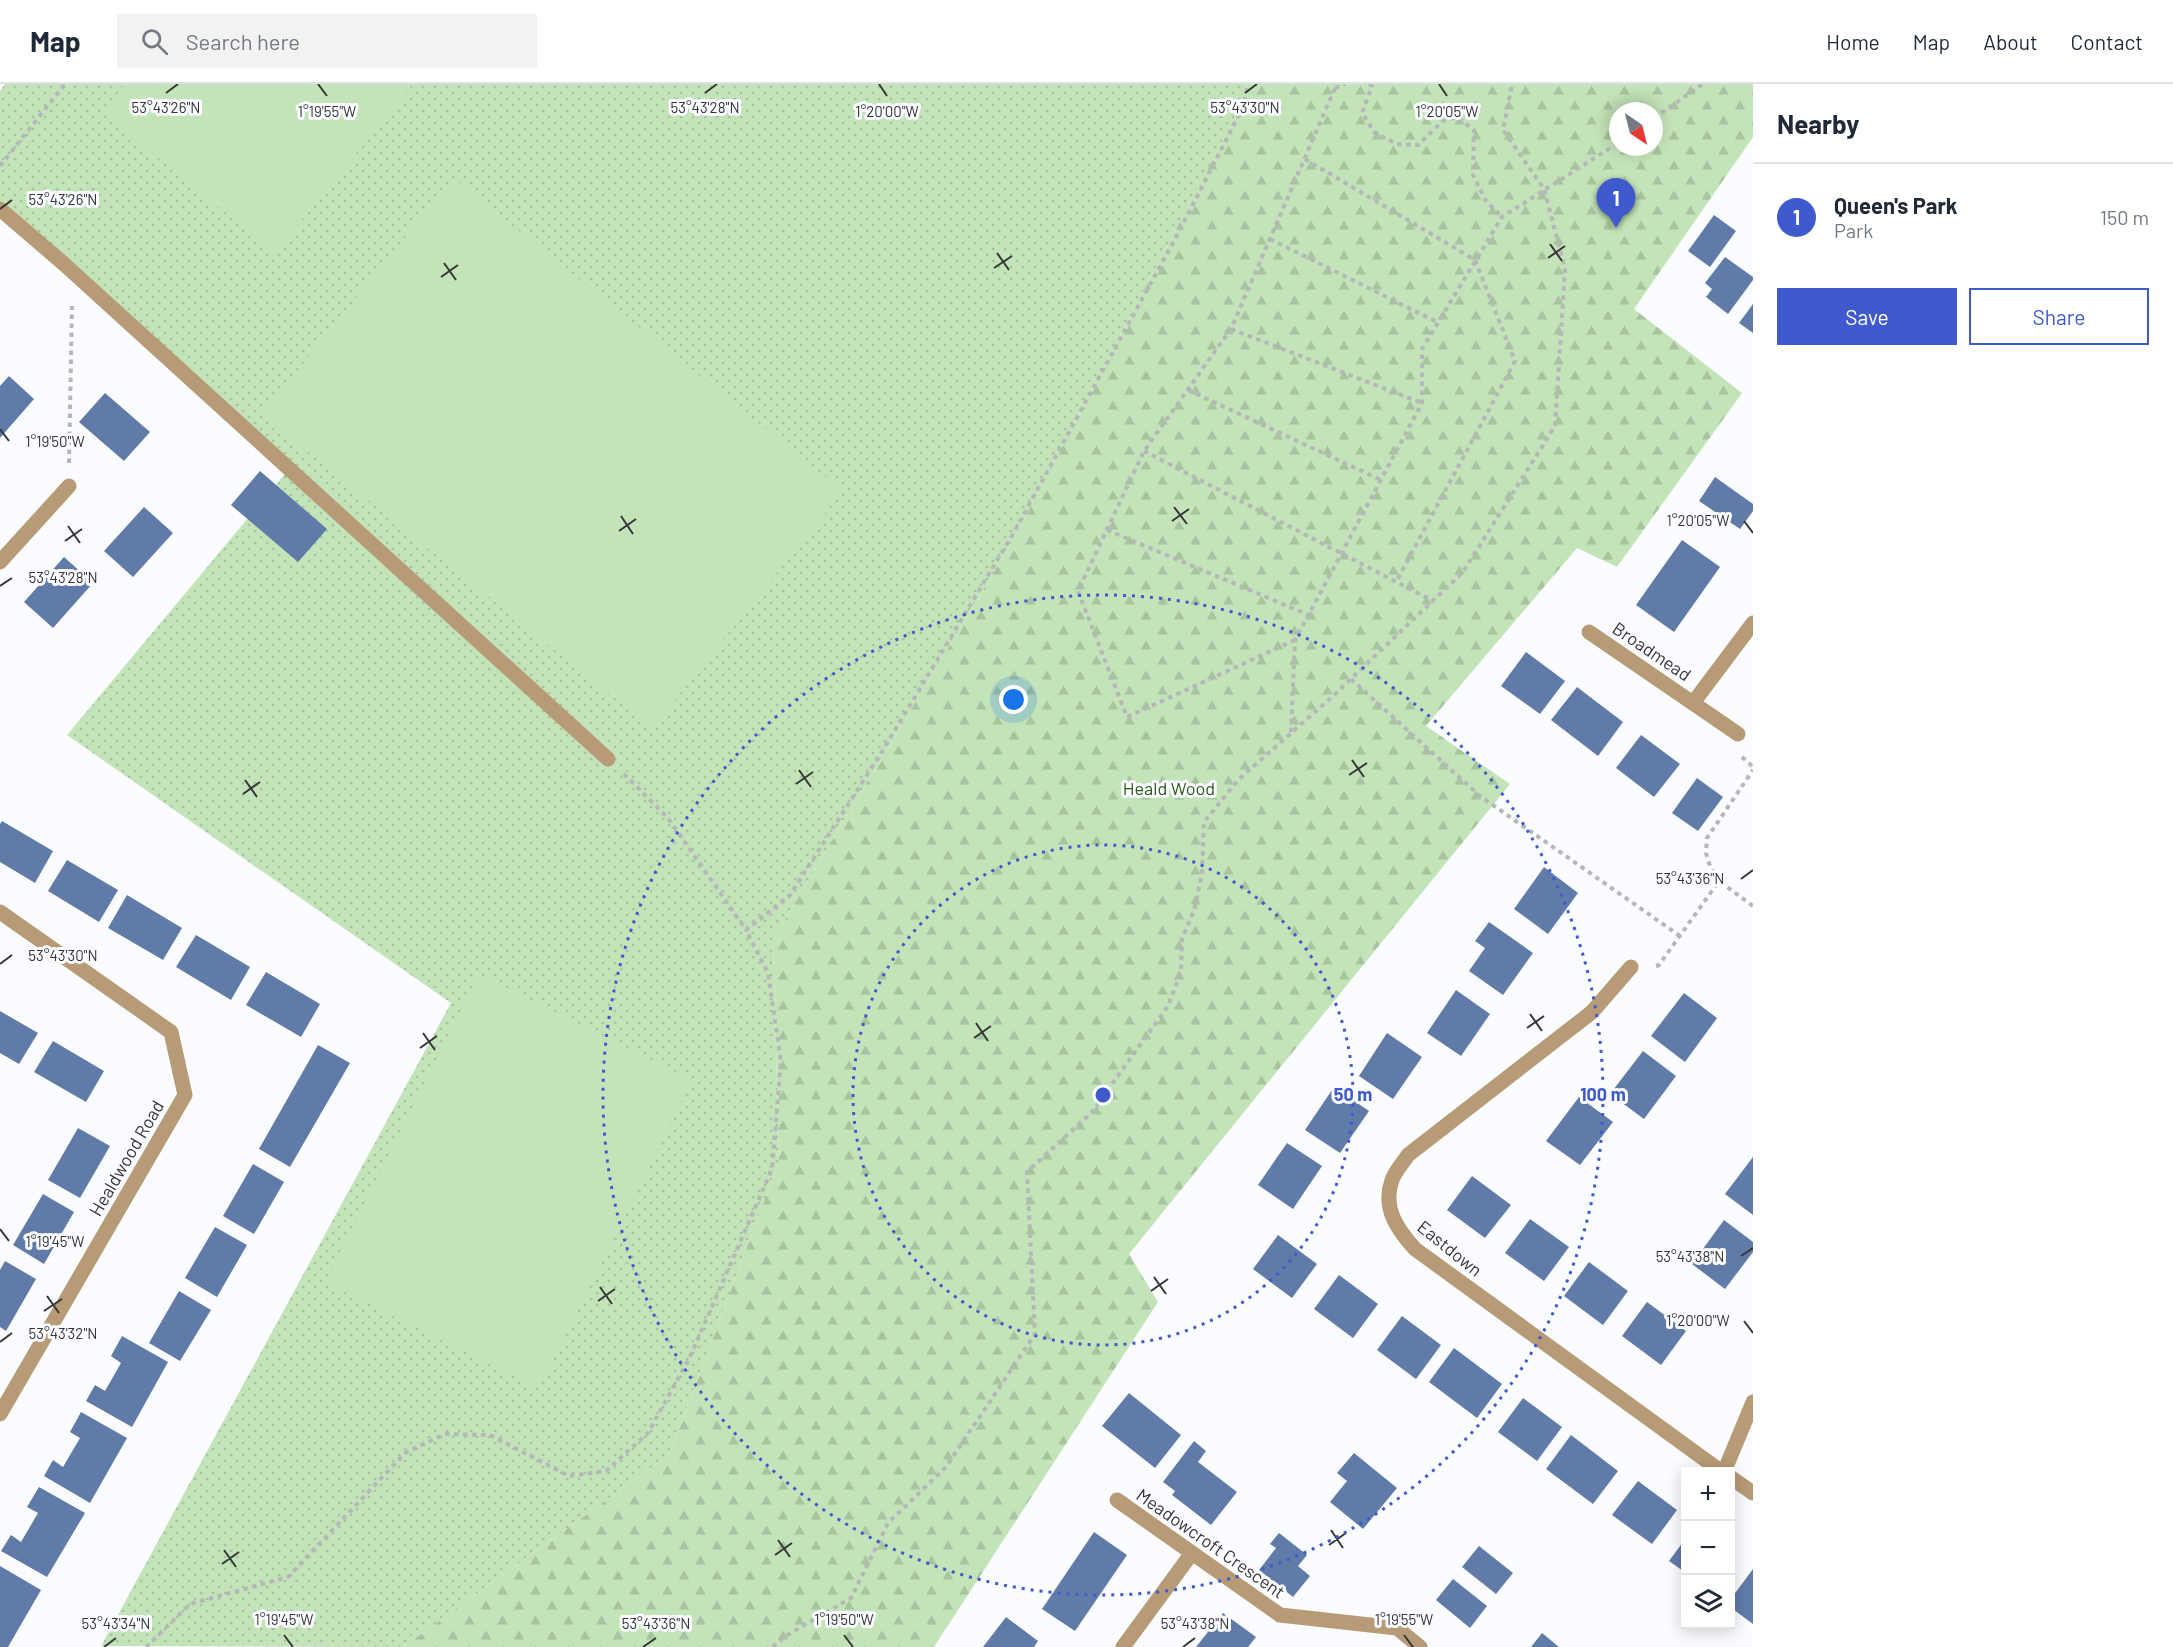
<!DOCTYPE html>
<meta charset="utf-8">
<style>
body{margin:0;font-family:Barlow,sans-serif;background:#f2f2f3;color:#1f2937}
.controls{position:absolute;right:18px;bottom:18px;display:grid;overflow:hidden;border-radius:0px;box-shadow:0 3px 15px #0003}
.controls button{width:54px;height:54px;display:grid;place-items:center;padding:0;border:0;border-bottom:2px solid #e0e1e3;background:#fff;color:#1f2937;font:30px sans-serif}
.compass{position:absolute;left:1609px;top:18px;width:54px;height:54px;border-radius:50%;background:#fff;box-shadow:0 3px 15px #0003;rotate:145deg}
.you{position:absolute;left:1014px;top:616px;width:21px;height:21px;margin:-15px;border:4px solid #fff;border-radius:50%;background:#1a73e8;box-shadow:0 0 0 9px #1a73e833}
.badge{display:grid;place-items:center;width:39px;height:39px;border-radius:50%;background:#3f5acc;color:#fff;font-size:20px;font-weight:700}
.pin{position:absolute;translate:-50% -50px;filter:drop-shadow(0 2px 3px #0008)}
.pin::after{content:'';position:absolute;top:32px;width:21px;height:18px;background:inherit;clip-path:polygon(0 0,100% 0,50% 100%)}
.list{margin:0;padding:0;list-style:none}
h2{display:flex;justify-content:space-between;align-items:center;height:78px;margin:0;padding:0 24px;font-size:26px}
h2 small{font-size:20px;font-weight:400;color:#747a83}
.list li{display:grid;grid-template-columns:39px 1fr auto;gap:18px;align-items:center;box-sizing:border-box;height:108px;padding:0 24px;border-top:2px solid #e0e1e3}
.list b{display:block;font-size:22px;white-space:nowrap}
.list p{margin:0;font-size:20px;white-space:nowrap;color:#747a83}
.list em{font-size:20px;font-style:normal;color:#747a83}
.actions{display:flex;gap:12px;padding:18px 24px}
.actions a{flex:1;padding:14px 0;border:2px solid #3f5acc;border-radius:0px;text-align:center;font-size:21px;color:#3f5acc}
.actions .main{background:#3f5acc;color:#fff}
.icon{flex:none;width:33px;height:33px;fill:none;stroke:currentColor;stroke-width:2;stroke-linecap:round;stroke-linejoin:round}
.map{position:relative;flex:none;width:1753px;height:1563px;overflow:hidden}
header{display:flex;align-items:center;gap:36px;box-sizing:border-box;height:84px;padding:0 30px;background:#fff;border-bottom:2px solid #e0e1e3}
header strong{font-size:28px}
nav{display:flex;gap:33px;margin-inline-start:auto;font-size:21px}
.search{width:420px;height:54px;background:#f2f2f3;display:flex;align-items:center;gap:15px;box-sizing:border-box;padding:0 21px;border-radius:0px;color:#747a83;font-size:22px}
main{display:flex}
aside{flex:1;background:#fff}
.map>svg:first-child{display:block}
</style>
<header>
<strong>Map</strong>
<div class="search"><svg class="icon" aria-label="search" viewBox="0 0 24 24"><circle cx="10" cy="10" r="6"/><path d="M15 15l6 6"/></svg>Search here</div>
<nav><a>Home</a><a>Map</a><a>About</a><a>Contact</a></nav>
</header>
<main>
<div class="map">
<svg width="1753" height="1563" viewBox="0 0 1753 1563">
<defs>
<pattern id="green-dots" width="8" height="8" patternUnits="userSpaceOnUse" patternTransform="scale(1.5)"><rect width="8" height="8" fill="#c3e3b8"/><path d="M2 2h.1M6 6h.1" fill="none" stroke="#a8c39f" stroke-width="1.8" stroke-linecap="round"/></pattern>
<pattern id="forest-firs" width="22" height="20" patternUnits="userSpaceOnUse" patternTransform="scale(1.5)"><rect width="22" height="20" fill="#c3e3b8"/><path d="M5 1l3.5 6h-7zM16 11l3.5 6h-7z" fill="#a8c39f"/></pattern>
</defs>
<rect width="100%" height="100%" fill="#fafcff"/>
<polygon fill="url(#green-dots)" points="5,0 1247,0 1239,25 1013,456 773,855 779,1078 669,1371 403,1563 101,1562 451,919 67,651 289,385 0,133 0,7"/>
<path fill="url(#forest-firs)" fill-rule="evenodd" d="M 1247,0 L 1753,0 L 1753,53 L 1634,225 L 1742,309 L 1617,483 L 1577,464 L 1426,642 L 1510,700 L 1129,1170 L 1158,1218 L 934,1563 L 403,1563 L 669,1371 L 779,1078 L 773,855 L 1013,456 L 1239,25 ZM 1618,27 L 1654,27 L 1654,63 L 1618,63 Z"/>
<g fill="#c3e3b8">
<polygon points="125,0 413,0 275,169 102,28"/>
<polygon points="453,94 843,407 652,644 262,331"/>
<polygon points="479,890 692,996 539,1304 326,1198"/>
</g>
<g fill="#617ba9">
<polygon points="1714,131 1736,147 1710,183 1688,167"/>
<polygon points="1725,173 1753,193 1753,196 1728,230 1706,213 1712,205 1705,199"/>
<polygon points="1753,220 1753,249 1739,239"/>
<polygon points="9,292 34,315 0,354 0,302"/>
<polygon points="105,309 150,348 124,377 79,338"/>
<polygon points="260,387 327,445 298,478 231,421"/>
<polygon points="1715,393 1753,420 1753,427 1740,445 1699,417"/>
<polygon points="144,423 173,449 133,493 104,467"/>
<polygon points="1682,456 1720,483 1674,548 1636,521"/>
<polygon points="64,473 93,499 53,544 24,518"/>
<polygon points="1526,568 1565,597 1540,630 1501,602"/>
<polygon points="1577,603 1623,638 1598,672 1551,636"/>
<polygon points="1641,651 1680,680 1654,713 1616,684"/>
<polygon points="1697,694 1723,713 1698,747 1672,729"/>
<polygon points="2,737 53,767 35,799 0,778 0,740"/>
<polygon points="67,776 118,806 99,838 48,807"/>
<polygon points="1544,783 1578,809 1548,850 1514,825"/>
<polygon points="127,811 182,844 163,876 108,844"/>
<polygon points="1489,838 1533,869 1503,911 1469,887 1485,864 1475,857"/>
<polygon points="196,851 250,883 231,916 176,883"/>
<polygon points="266,888 320,920 301,953 246,921"/>
<polygon points="1456,906 1490,930 1461,972 1427,949"/>
<polygon points="1684,909 1717,934 1685,978 1651,952"/>
<polygon points="0,927 38,949 19,980 0,969"/>
<polygon points="1387,949 1422,973 1393,1015 1359,992"/>
<polygon points="53,957 104,987 86,1018 34,988"/>
<polygon points="318,961 350,979 290,1083 259,1065"/>
<polygon points="1643,967 1676,992 1644,1035 1610,1010"/>
<polygon points="1334,1003 1369,1027 1340,1069 1305,1046"/>
<polygon points="1579,1013 1613,1038 1580,1081 1546,1057"/>
<polygon points="78,1044 110,1062 80,1114 48,1096"/>
<polygon points="1287,1059 1322,1082 1293,1125 1258,1101"/>
<polygon points="1753,1073 1753,1131 1725,1110"/>
<polygon points="253,1080 284,1098 254,1150 223,1132"/>
<polygon points="1472,1092 1511,1121 1485,1154 1447,1126"/>
<polygon points="43,1110 74,1128 44,1180 13,1161"/>
<polygon points="1530,1135 1569,1163 1544,1197 1505,1169"/>
<polygon points="1724,1136 1753,1158 1753,1168 1725,1205 1692,1180"/>
<polygon points="215,1143 247,1161 217,1213 185,1194"/>
<polygon points="1278,1151 1317,1180 1292,1214 1253,1185"/>
<polygon points="5,1177 36,1195 6,1247 0,1243 0,1186"/>
<polygon points="1589,1178 1628,1207 1603,1241 1564,1212"/>
<polygon points="1339,1191 1378,1220 1353,1254 1314,1225"/>
<polygon points="179,1207 211,1226 180,1277 149,1259"/>
<polygon points="1647,1218 1686,1247 1661,1281 1622,1252"/>
<polygon points="1402,1232 1441,1261 1416,1295 1377,1266"/>
<polygon points="122,1252 168,1278 132,1343 86,1317 95,1301 105,1307 121,1279 111,1272"/>
<polygon points="1454,1264 1502,1300 1477,1334 1429,1298"/>
<polygon points="1129,1309 1181,1351 1155,1384 1102,1342"/>
<polygon points="1523,1314 1562,1343 1537,1377 1498,1348"/>
<polygon points="81,1328 127,1354 90,1419 44,1392 53,1376 63,1383 80,1354 70,1348"/>
<polygon points="1571,1351 1618,1387 1593,1420 1546,1385"/>
<polygon points="1194,1357 1206,1367 1198,1378 1237,1408 1211,1441 1172,1411 1175,1407 1163,1398"/>
<polygon points="1354,1369 1397,1404 1363,1445 1330,1418 1347,1397 1337,1389"/>
<polygon points="1638,1397 1677,1426 1652,1460 1612,1431"/>
<polygon points="39,1403 85,1429 47,1493 1,1467 11,1451 21,1458 38,1429 27,1423"/>
<polygon points="1094,1448 1127,1471 1075,1547 1042,1525"/>
<polygon points="1279,1449 1307,1471 1298,1482 1310,1492 1293,1513 1259,1486 1276,1464 1270,1460"/>
<polygon points="1686,1454 1686,1489 1669,1477"/>
<polygon points="1479,1462 1513,1489 1496,1510 1462,1483"/>
<polygon points="0,1482 41,1506 8,1563 0,1563"/>
<polygon points="1753,1485 1753,1540 1730,1523 1730,1516"/>
<polygon points="1453,1495 1487,1522 1470,1544 1436,1516"/>
<polygon points="1223,1529 1256,1553 1248,1563 1196,1563"/>
<polygon points="1006,1533 1038,1557 1034,1563 983,1563"/>
<polygon points="1542,1549 1559,1563 1531,1563"/>
</g>
<g fill="none" stroke-linecap="round" stroke-linejoin="round">
<g stroke="#b5b7b9" stroke-width="4" stroke-dasharray="4.5 4.5" stroke-linecap="butt">
<polyline points="1369,0 1372,2 1362,29 1375,49 1397,60 1418,61 1443,37 1457,33 1474,46 1473,91 1486,117 1502,133"/>
<polyline points="1335,4 1345,0"/>
<polyline points="1654,34 1703,0"/>
<polyline points="1305,75 1475,176 1515,277 1396,498"/>
<polyline points="0,82 65,0"/>
<polyline points="1270,155 1437,238"/>
<polyline points="1231,245 1422,319"/>
<polyline points="1188,306 1381,396"/>
<polyline points="1144,367 1433,517"/>
<polyline points="69,379 72,222"/>
<polyline points="1107,446 1309,531"/>
<polyline points="1295,556 1127,633 1078,507 1144,367 1231,245 1335,4 1335,0"/>
<polyline points="1351,595 1480,712 1680,852"/>
<polyline points="1291,648 1295,556 1422,319 1422,265 1502,133 1618,59"/>
<polyline points="1742,673 1753,683"/>
<polyline points="624,690 668,734 746,846 790,811 883,666 1013,450 1175,155 1243,23 1248,0"/>
<polyline points="1719,797 1710,782 1706,769 1707,754 1753,686"/>
<polyline points="1656,882 1659,881 1719,797 1753,822"/>
<polyline points="146,1563 190,1520 288,1493 405,1369 445,1350 490,1351 569,1392 606,1387 648,1349 690,1273 772,1085 781,977 768,889 746,846"/>
<polyline points="773,1563 784,1553 851,1514 888,1439 946,1383 1035,1250 1027,1088 1092,1028 1168,922 1181,888 1182,854 1194,827 1202,790 1204,738 1238,696 1333,612 1463,488 1555,342 1565,185 1544,105 1503,46 1512,0"/>
</g>
<g stroke="#b79b76" stroke-width="15">
<polyline points="0,125 64,180 608,675"/>
<polyline points="0,478 69,402"/>
<polyline points="1589,548 1738,650"/>
<polyline points="1693,619 1753,539"/>
<polyline points="0,828 171,948 185,1011 0,1330"/>
<path d="M 1631,883 L 1592,928 L 1408,1071 C 1403,1079 1395,1087 1392,1096 C 1382,1124 1397,1145 1415,1165 L 1722,1388"/>
<polyline points="1724,1388 1753,1318"/>
<polyline points="1730,1393 1753,1409"/>
<polyline points="1117,1416 1280,1531 1397,1544 1420,1563"/>
<polyline points="1123,1563 1192,1469"/>
</g>
</g>
<path fill="none" stroke="#353637" stroke-width="2" d="M 318,0 L 327,12M 879,0 L 887,12M 1439,0 L 1447,12M 166,9 L 178,0M 705,9 L 717,0M 1245,9 L 1257,0M 0,125 L 12,116M 1550,160 L 1562,177M 997,169 L 1009,186M 1548,174 L 1565,162M 444,179 L 456,196M 994,184 L 1012,172M 441,193 L 458,181M 0,345 L 9,357M 1174,423 L 1187,440M 621,432 L 633,450M 1172,437 L 1189,425M 1744,437 L 1753,449M 68,442 L 80,459M 619,447 L 636,435M 65,457 L 82,445M 0,502 L 12,494M 1352,676 L 1364,693M 799,686 L 811,703M 1349,691 L 1367,679M 245,696 L 257,713M 796,700 L 813,688M 243,710 L 260,698M 1741,795 L 1753,786M 0,880 L 12,871M 1530,930 L 1542,947M 976,939 L 988,957M 1527,944 L 1544,932M 423,949 L 435,966M 974,954 L 991,942M 420,964 L 437,952M 0,1145 L 9,1157M 1741,1172 L 1753,1164M 1154,1193 L 1166,1210M 600,1203 L 612,1220M 1151,1207 L 1168,1195M 47,1212 L 59,1229M 598,1217 L 615,1205M 44,1227 L 62,1215M 1744,1237 L 1753,1249M 0,1258 L 12,1249M 1331,1446 L 1343,1464M 778,1456 L 790,1473M 1329,1461 L 1346,1449M 224,1466 L 236,1483M 775,1471 L 792,1459M 222,1480 L 239,1468M 284,1551 L 293,1563M 844,1551 L 853,1563M 1404,1551 L 1413,1563M 104,1563 L 116,1554M 643,1563 L 656,1554M 1183,1563 L 1195,1554"/>
<g fill="none" stroke="#3f5acc" stroke-width="3" stroke-dasharray="3 6">
<circle cx="1103" cy="1011" r="250"/>
<circle cx="1103" cy="1011" r="500"/>
</g>
<g text-anchor="middle" dominant-baseline="central" stroke-width="6" stroke-linejoin="round" paint-order="stroke">
<g font-size="18" fill="#353637" stroke="#fafcff">
<text transform="translate(1652 567) rotate(34)">Broadmead</text>
<text transform="translate(126 1074) rotate(-60)">Healdwood Road</text>
<text transform="translate(1450 1164) rotate(39)">Eastdown</text>
<text transform="translate(1211 1459) rotate(35)">Meadowcroft Crescent</text>
</g>
<g font-size="18" fill="#2b5818" stroke="#fafcff">
<text x="1169" y="704">Heald Wood</text>
</g>
</g>
<g font-size="15" text-anchor="middle" fill="#353637" stroke="#fafcff" stroke-width="6" stroke-linejoin="round" paint-order="stroke">
<text x="166" y="29">53°43'26"N</text>
<text x="705" y="29">53°43'28"N</text>
<text x="1245" y="29">53°43'30"N</text>
<text x="327" y="33">1°19'55"W</text>
<text x="887" y="33">1°20'00"W</text>
<text x="1447" y="33">1°20'05"W</text>
<text x="63" y="121">53°43'26"N</text>
<text x="55" y="363">1°19'50"W</text>
<text x="1698" y="442">1°20'05"W</text>
<text x="63" y="499">53°43'28"N</text>
<text x="1690" y="800">53°43'36"N</text>
<text x="63" y="877">53°43'30"N</text>
<text x="55" y="1163">1°19'45"W</text>
<text x="1690" y="1178">53°43'38"N</text>
<text x="1698" y="1242">1°20'00"W</text>
<text x="63" y="1255">53°43'32"N</text>
<text x="284" y="1541">1°19'45"W</text>
<text x="844" y="1541">1°19'50"W</text>
<text x="1404" y="1541">1°19'55"W</text>
<text x="116" y="1545">53°43'34"N</text>
<text x="656" y="1545">53°43'36"N</text>
<text x="1195" y="1545">53°43'38"N</text>
</g>
<circle cx="1103" cy="1011" r="9" fill="#3f5acc" stroke="#fafcff" stroke-width="3"/>
<g font-size="18" text-anchor="middle" font-weight="bold" fill="#3f5acc" stroke="#fafcff" stroke-width="6" stroke-linejoin="round" paint-order="stroke">
<text x="1353" y="1017">50 m</text>
<text x="1603" y="1017">100 m</text>
</g>
</svg>
<div class="controls">
<button>+</button>
<button>−</button>
<button><svg class="icon" aria-label="layers" viewBox="0 0 24 24"><path d="M12 4l9 5-9 5-9-5zM3 14l9 5 9-5"/></svg></button>
</div>
<svg class="compass" viewBox="-18 -18 36 36"><path d="M0-13l5 13h-10z" fill="#e53935"/><path d="M0 13l5-13h-10z" fill="#747a83"/></svg>
<div class="you"></div>
<div class="pin badge" style="left:1616px;top:144px">1</div>
</div>
<aside>
<h2>Nearby<small></small></h2>
<ul class="list">
<li><span class="badge">1</span><div><b>Queen's Park</b><p>Park</p></div><em>150 m</em></li>
</ul>
<div class="actions"><a class="main">Save</a><a>Share</a></div>
</aside>
</main>
